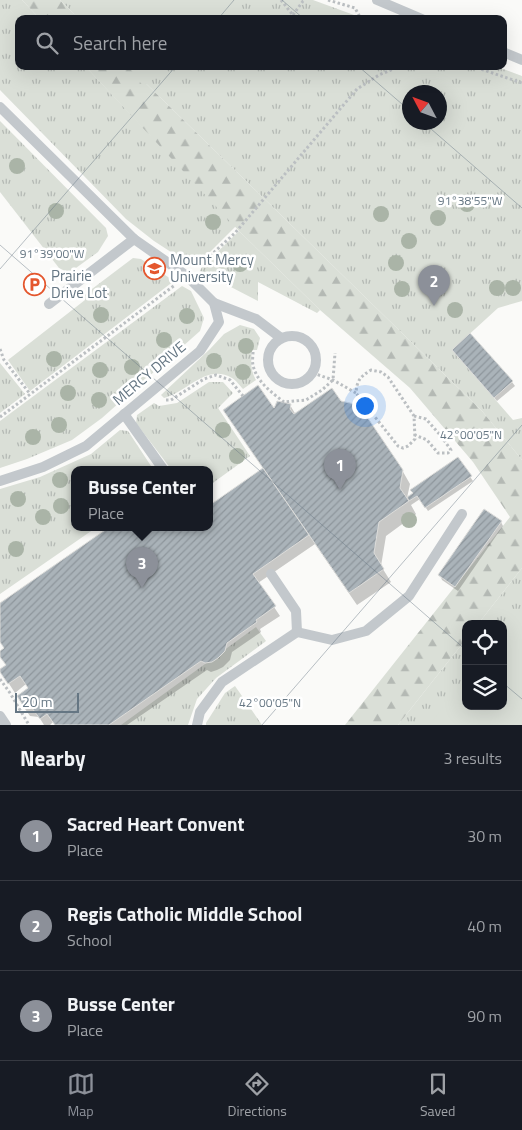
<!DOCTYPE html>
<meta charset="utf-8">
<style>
body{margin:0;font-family:"Titillium Web",sans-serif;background:#242831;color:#f1f3f6}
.controls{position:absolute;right:15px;bottom:15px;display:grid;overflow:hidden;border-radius:10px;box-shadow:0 5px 20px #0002}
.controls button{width:45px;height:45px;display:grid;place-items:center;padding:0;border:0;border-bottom:1px solid #363941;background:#171b24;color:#f1f3f6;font:25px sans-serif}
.compass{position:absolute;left:402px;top:85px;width:45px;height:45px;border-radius:50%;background:#171b24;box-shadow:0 5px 20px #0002;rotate:311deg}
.scale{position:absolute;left:15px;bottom:12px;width:64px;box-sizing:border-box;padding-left:5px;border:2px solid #657683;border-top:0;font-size:14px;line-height:18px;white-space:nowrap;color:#657683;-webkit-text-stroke:4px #fff;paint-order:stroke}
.you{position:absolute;left:364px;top:405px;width:18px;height:18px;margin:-12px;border:4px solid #fff;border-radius:50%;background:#1a73e8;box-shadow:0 0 0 8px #1a73e833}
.badge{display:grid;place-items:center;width:32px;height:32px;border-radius:50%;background:#8c9099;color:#fff;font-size:16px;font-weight:700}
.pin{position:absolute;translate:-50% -41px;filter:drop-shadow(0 1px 2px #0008)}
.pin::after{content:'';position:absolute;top:26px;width:18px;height:15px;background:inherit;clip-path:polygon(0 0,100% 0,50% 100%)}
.popup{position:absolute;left:71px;top:466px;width:142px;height:65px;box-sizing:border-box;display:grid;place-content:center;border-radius:10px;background:#171b24;filter:drop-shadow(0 1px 4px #0005);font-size:16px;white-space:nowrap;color:#9ea1a6}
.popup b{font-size:19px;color:#f1f3f6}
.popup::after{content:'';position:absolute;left:50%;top:100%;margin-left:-10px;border:10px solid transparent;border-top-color:#171b24}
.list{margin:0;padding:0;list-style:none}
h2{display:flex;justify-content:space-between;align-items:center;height:65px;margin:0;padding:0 20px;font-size:21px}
h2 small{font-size:16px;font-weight:400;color:#9ea1a6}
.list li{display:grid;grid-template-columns:32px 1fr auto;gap:15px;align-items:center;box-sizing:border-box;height:90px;padding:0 20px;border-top:1px solid #363941}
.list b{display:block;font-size:19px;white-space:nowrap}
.list p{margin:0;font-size:16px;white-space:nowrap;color:#9ea1a6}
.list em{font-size:16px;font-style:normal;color:#9ea1a6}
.icon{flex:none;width:28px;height:28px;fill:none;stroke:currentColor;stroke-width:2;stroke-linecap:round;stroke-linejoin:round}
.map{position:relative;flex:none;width:522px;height:725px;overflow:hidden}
.search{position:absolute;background:#171b24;box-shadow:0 5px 20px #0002;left:15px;right:15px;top:15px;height:55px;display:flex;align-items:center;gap:12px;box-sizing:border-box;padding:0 18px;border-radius:10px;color:#9ea1a6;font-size:19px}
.sheet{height:335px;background:#171b24}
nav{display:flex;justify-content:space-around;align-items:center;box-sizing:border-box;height:70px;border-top:1px solid #363941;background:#171b24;font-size:14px;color:#9ea1a6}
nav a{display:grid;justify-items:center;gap:2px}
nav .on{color:#8c9099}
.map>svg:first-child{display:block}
</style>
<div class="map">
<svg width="522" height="725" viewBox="0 0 522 725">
<defs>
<pattern id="grass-tufts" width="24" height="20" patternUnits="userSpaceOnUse" patternTransform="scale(1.25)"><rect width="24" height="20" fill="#dadfd7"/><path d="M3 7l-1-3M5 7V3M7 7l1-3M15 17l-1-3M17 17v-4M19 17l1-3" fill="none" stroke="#b4b9b4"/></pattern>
<pattern id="forest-firs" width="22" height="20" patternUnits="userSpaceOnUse" patternTransform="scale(1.25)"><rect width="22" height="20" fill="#dadfd7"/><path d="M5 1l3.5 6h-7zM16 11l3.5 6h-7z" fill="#b4b9b4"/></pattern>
<pattern id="building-hatch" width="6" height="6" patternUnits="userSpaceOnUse" patternTransform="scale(1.25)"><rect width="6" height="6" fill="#aab3b9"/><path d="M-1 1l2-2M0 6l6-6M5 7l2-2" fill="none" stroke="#8e969c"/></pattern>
</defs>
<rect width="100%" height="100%" fill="#fafaf8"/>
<g fill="url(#grass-tufts)" fill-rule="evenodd">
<polygon points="0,0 22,0 40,19 19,19 19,66 85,66 236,226 199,263 194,267 154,241 126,219 0,90"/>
<polygon points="60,0 313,0 365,19 79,19"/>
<path d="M 128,66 L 495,66 L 522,76 L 522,301 L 498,308 L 452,350 L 513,420 L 522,418 L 522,460 L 482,411 ZM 410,92 L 440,92 L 440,122 L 410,122 Z"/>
<polygon points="0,121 106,228 108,236 98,252 69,273 59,268 0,192"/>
<polygon points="239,231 320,310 317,313 258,282 258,301 200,271 202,267"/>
<polygon points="133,258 141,259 174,281 30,391 8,360 85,300 84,295"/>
<polygon points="182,286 191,291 204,318 200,331 102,418 72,440 27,459 0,468 0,421"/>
<path d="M 240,325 L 254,329 L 260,338 L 257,350 L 252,350 C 251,361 250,370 256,380 L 243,389 C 240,386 236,380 232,378 C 207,363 187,392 164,398 L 161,395 L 210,349 L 224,334 Z"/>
<polygon points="0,363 25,394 0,413"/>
<polygon points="209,382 223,382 233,393 218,408 250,456 210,485 210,469 171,469 136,423 137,415 154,403 159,406 177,403"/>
<polygon points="120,430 128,431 153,469 74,469 74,527 97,527 0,594 0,489 40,477 91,454"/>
<polygon points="522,568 522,725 398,725 466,639 466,706 503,706 503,624 478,624"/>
<polygon points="256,627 266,641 216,678 197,699 188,725 121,725"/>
<polygon points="235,686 262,725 206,725 206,723 225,693"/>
</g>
<g fill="url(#forest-firs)">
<polygon points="22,0 60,0 79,19 40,19"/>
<polygon points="85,66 128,66 482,411 522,460 522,568 478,624 466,624 466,639 398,725 345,725 510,517 473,462 410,388 320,310 239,231"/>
</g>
<g fill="#dadfd7">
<polygon points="76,0 231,0 218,19 90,19"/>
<polygon points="128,66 170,66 143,86"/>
<polygon points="522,608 522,725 429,725 466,679 466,706 503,706 503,632"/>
</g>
<g fill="#0003">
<polygon points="470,334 512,382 515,386 497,401 456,354"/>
<polygon points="340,402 402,470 410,484 407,498 458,459 473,481 428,511 420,499 411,505 416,514 386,536 381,566 391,582 357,605 315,544 258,583 280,616 260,629 261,632 232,652 230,660 223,667 217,670 211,672 207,670 127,725 55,725 53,722 50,725 44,725 39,717 30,716 23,706 29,689 26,684 15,693 6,679 7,666 0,655 0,653 5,649 0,641 0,604 109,529 110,527 210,527 210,506 264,469 232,423 224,410 273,410 290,405 296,415"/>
<polygon points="501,522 503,526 458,591 442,580 440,575"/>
</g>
<g fill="url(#building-hatch)" stroke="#dcdcda">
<polygon points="470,333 513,381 494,398 452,350"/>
<polygon points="258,385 274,408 275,406 277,401 291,404 290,409 294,414 332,388 341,401 359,405 403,470 400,488 409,501 379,522 374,553 384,569 349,593 223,410"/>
<polygon points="458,457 472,476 425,508 417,496 409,501 407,497 413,493 410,490"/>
<polygon points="263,468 309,535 253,574 276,606 256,620 257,622 227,643 225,651 218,658 212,662 205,663 201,661 109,725 55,725 47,714 40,719 32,708 24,707 17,696 28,688 20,676 8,684 0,672 0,669 6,665 0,657 0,651 4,648 0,642 0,603 108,528 108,527 210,527 210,505"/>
<polygon points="484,509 502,521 455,587 438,575"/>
</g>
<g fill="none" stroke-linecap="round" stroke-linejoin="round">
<g stroke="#bbbfc2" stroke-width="3" stroke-dasharray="2.5 2.5" stroke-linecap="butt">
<polyline points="281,0 296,19"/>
<polyline points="328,0 355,8 361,19"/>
<polyline points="293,15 303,1 305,0"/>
<polyline points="472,66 522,83"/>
<polyline points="199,266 235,233 357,89 379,75 400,66"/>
<polyline points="0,349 4,360 30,394"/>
<path d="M 253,352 C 253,356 252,361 253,365 C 256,381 272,393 284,402 L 306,400 L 322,390 L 333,380 L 335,353"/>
<path d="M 313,373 L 333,380 L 356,393 C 357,380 360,377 371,370 L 381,372 L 388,377 L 414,416 L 415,439 L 408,446 L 403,448 L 398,446 L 356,393"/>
<polyline points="166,400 171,400 204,379 216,375 230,380 243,396"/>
<polyline points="414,416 426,419 441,436 451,450 448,453 438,453 427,440 415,435"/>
<polyline points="0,417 175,285"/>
<polyline points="0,679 10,693 29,725"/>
</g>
<g stroke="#c3c8cc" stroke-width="10">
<polyline points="377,0 422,19"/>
<polyline points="503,52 522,60"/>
<polyline points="0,107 134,239 187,276 214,303 219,322 200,351 86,446 43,467 0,481"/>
<polyline points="214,303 256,319 281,338"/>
<polyline points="49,304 134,239"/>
<circle cx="292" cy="360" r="24"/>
<polyline points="124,414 163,469"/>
<polyline points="271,574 296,611 297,632"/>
<polyline points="297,632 332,640 366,631 409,596 462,514"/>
<polyline points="0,716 6,725"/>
<polyline points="197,725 200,712 222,682 297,632"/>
</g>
</g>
<g fill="#aab4a7">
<circle cx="17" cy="166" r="8"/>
<circle cx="467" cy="204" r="8"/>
<circle cx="56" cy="211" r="8"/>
<circle cx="381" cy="214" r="8"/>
<circle cx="438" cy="218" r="8"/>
<circle cx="213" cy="222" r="8"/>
<circle cx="409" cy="241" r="8"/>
<circle cx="396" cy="263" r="8"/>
<circle cx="240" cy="264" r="8"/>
<circle cx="497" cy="288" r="8"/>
<circle cx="513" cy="288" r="8"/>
<circle cx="402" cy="289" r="8"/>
<circle cx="455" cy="310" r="8"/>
<circle cx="101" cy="315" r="8"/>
<circle cx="187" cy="316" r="8"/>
<circle cx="164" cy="340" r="8"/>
<circle cx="246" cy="346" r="8"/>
<circle cx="54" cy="359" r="8"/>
<circle cx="214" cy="361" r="8"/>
<circle cx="132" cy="367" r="8"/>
<circle cx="100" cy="370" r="8"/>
<circle cx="243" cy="372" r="8"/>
<circle cx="68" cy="393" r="8"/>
<circle cx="99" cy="400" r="8"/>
<circle cx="59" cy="425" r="8"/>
<circle cx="223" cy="430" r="8"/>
<circle cx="33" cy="437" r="8"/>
<circle cx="237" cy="456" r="8"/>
<circle cx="60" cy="480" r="8"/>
<circle cx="18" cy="499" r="8"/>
<circle cx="61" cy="506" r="8"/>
<circle cx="43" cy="517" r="8"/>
<circle cx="409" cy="520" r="8"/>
<circle cx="16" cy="549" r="8"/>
</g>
<path fill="none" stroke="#657683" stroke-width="1" stroke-opacity="0.45" d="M 282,0 L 304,19M 218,19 L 234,0M 358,66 L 410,111M 423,122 L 522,208M 0,245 L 466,650M 0,269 L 176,66M 503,683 L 522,699M 262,725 L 522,425"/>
<defs>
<symbol id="university-ring" viewBox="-11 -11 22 22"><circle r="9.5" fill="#fff" stroke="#e4572e" stroke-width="1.5"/><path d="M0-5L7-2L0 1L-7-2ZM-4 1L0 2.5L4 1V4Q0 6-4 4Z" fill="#e4572e"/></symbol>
<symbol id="parking-ring" viewBox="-11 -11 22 22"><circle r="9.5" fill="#fff" stroke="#e4572e" stroke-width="1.5"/><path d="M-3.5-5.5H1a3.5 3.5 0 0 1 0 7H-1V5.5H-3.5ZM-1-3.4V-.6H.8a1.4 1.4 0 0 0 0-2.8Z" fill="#e4572e"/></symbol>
</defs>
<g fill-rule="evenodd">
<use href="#university-ring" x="142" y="256" width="25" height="25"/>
<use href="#parking-ring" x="22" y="272" width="25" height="25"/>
</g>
<g text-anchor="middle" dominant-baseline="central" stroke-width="5" stroke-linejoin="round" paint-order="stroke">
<g font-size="15" fill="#657683" stroke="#fff" text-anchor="start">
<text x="170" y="259">Mount Mercy<tspan x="170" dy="17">University</tspan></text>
<text x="51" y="275">Prairie<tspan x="51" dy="17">Drive Lot</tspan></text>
</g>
<g font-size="15" fill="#657683" stroke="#fff">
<text transform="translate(149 373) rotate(-40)">MERCY DRIVE</text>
</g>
</g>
<g font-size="12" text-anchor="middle" fill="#657683" stroke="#fff" stroke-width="5" stroke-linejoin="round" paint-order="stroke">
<text x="470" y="205">91°38'55"W</text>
<text x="52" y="258">91°39'00"W</text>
<text x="471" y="439">42°00'05"N</text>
<text x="270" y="707">42°00'05"N</text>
</g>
</svg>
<div class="controls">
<button><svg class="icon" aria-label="locate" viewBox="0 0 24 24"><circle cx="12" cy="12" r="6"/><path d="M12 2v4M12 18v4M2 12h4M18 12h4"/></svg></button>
<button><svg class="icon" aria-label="layers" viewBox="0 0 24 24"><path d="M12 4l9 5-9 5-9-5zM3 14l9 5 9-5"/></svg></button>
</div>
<svg class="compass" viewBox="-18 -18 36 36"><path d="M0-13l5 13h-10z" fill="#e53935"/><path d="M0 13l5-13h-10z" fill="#9ea1a6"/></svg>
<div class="scale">20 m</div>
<div class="you"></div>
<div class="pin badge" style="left:340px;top:490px">1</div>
<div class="pin badge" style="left:434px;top:306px">2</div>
<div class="pin badge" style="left:142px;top:588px">3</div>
<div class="popup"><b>Busse Center</b>Place</div>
<div class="search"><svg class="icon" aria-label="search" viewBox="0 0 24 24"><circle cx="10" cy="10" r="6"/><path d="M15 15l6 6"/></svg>Search here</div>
</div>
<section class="sheet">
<h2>Nearby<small>3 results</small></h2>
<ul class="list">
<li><span class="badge">1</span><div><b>Sacred Heart Convent</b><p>Place</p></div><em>30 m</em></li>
<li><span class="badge">2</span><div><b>Regis Catholic Middle School</b><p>School</p></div><em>40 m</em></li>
<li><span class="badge">3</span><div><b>Busse Center</b><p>Place</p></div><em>90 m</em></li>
</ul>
</section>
<nav>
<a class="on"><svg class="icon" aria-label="map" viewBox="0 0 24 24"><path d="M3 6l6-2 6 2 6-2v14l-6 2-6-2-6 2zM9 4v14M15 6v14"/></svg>Map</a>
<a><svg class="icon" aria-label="directions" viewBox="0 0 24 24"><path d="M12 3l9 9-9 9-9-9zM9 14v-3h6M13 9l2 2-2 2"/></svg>Directions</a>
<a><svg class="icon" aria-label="saved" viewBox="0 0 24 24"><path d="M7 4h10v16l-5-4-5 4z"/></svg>Saved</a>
</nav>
